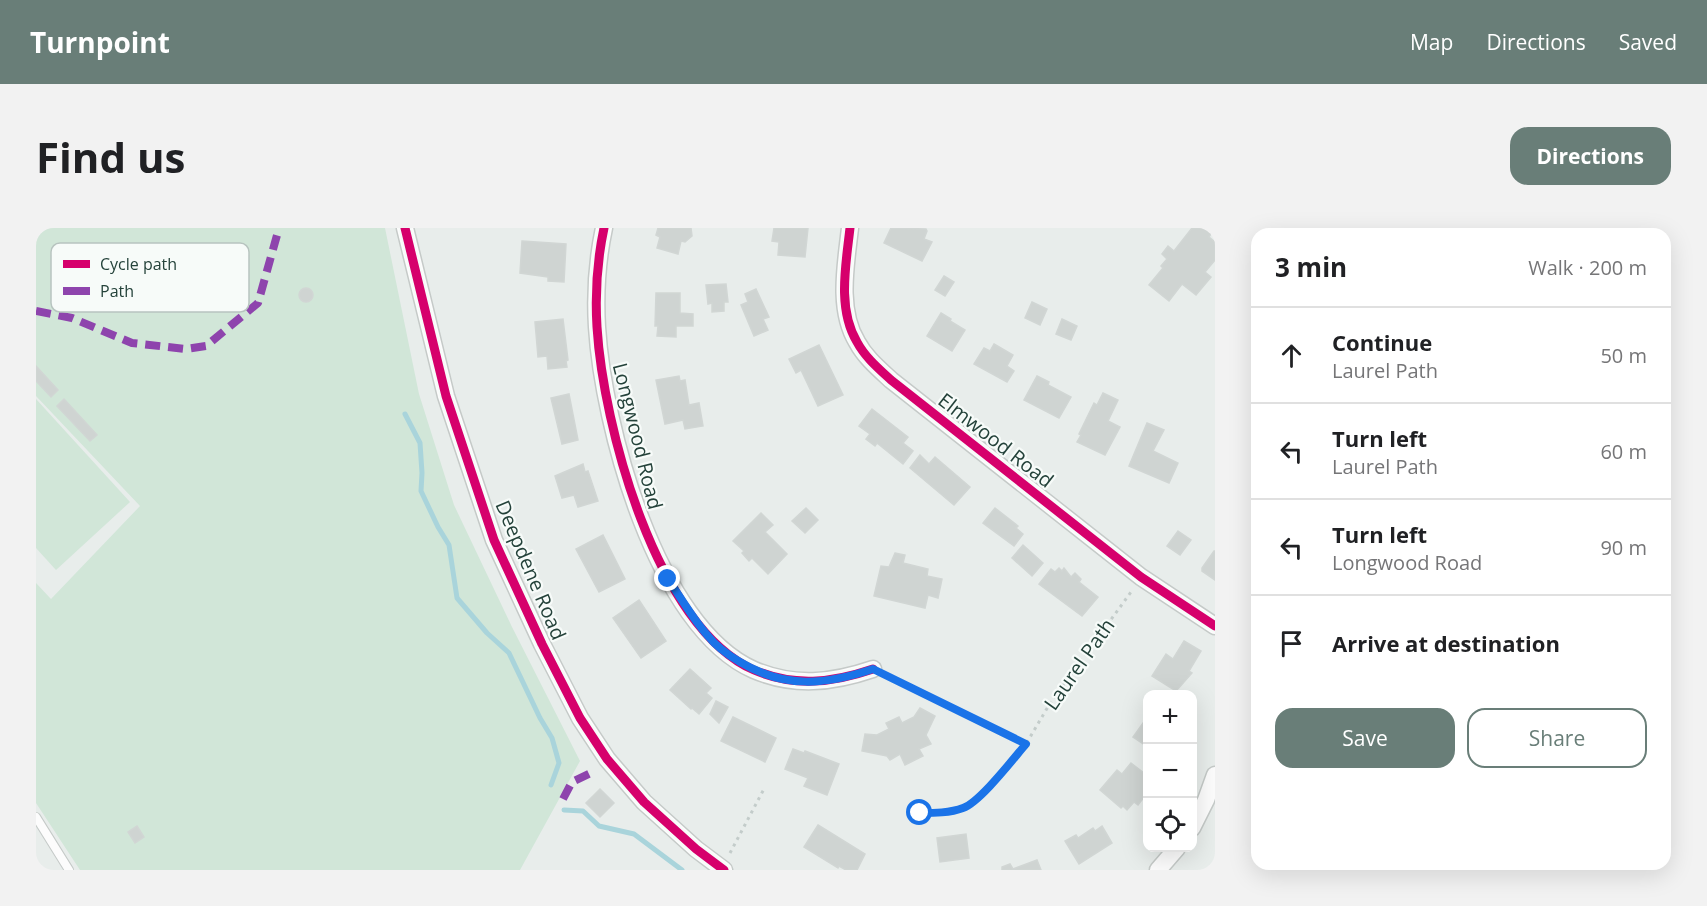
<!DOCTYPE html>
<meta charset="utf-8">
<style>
body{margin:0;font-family:"Open Sans",sans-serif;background:#f2f2f2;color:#202124}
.controls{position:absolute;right:18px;bottom:18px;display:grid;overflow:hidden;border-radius:12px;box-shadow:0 6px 24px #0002}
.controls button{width:54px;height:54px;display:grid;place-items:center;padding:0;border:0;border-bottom:2px solid #e0e0e0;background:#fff;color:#202124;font:30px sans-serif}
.stop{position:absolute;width:18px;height:18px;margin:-14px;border:4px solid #1a73e8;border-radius:50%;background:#fff}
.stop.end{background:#1a73e8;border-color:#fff;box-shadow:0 2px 6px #0008}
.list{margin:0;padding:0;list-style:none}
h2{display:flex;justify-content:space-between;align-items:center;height:78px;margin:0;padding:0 24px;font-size:26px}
h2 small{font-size:20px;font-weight:400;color:#757577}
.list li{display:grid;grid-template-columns:39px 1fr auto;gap:18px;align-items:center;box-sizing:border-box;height:96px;padding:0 24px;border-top:2px solid #e0e0e0}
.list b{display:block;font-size:22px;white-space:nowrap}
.list p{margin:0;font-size:20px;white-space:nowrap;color:#757577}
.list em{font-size:20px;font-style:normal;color:#757577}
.actions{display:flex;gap:12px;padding:18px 24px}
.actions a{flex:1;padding:14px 0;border:2px solid #697e78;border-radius:18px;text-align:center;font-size:21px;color:#697e78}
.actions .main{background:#697e78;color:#fff}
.icon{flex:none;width:33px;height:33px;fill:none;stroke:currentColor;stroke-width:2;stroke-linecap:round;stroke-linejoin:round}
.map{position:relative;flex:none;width:1179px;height:642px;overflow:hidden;border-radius:18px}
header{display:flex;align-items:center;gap:36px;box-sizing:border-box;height:84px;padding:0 30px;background:#697e78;color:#fff}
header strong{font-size:28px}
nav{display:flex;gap:33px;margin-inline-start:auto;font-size:21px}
.intro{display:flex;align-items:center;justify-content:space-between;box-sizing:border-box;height:144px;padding:0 36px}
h1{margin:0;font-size:42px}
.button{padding:15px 27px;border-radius:18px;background:#697e78;color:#fff;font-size:21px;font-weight:700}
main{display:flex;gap:36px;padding:0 36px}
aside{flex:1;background:#fff;border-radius:18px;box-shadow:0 6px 24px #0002}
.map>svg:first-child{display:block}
</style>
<header>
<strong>Turnpoint</strong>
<nav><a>Map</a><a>Directions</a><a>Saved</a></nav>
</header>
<div class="intro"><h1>Find us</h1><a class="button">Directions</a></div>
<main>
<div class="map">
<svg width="1179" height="642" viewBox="0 0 1179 642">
<rect width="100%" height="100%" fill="#e8edeb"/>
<g fill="#d1e6d8">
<polygon points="0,0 349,0 383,166 418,277 476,399 544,533 484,642 44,642 0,575 0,355 15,371 104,278 0,168"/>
<polygon points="0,171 94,274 20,342 0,320"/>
</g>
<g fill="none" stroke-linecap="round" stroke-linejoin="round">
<g stroke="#a9d4db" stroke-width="5">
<polyline points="369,186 384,215 386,245 385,263 402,299 413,317 421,370 451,405 473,425 504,490 516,510 523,535 515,557"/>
<polyline points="528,582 547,583 563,598 598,606 646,642"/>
</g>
</g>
<g fill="#cfd4d2" stroke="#d1d6d4" stroke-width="1.5">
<polygon points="622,0 655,0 656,8 649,14 645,13 642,26 621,20 624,9 620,7"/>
<polygon points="738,0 772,0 769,29 742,27 743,14 736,13"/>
<polygon points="855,0 890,1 891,3 888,11 896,14 886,33 848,15"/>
<polygon points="1156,0 1171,0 1176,4 1173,9 1179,14 1179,32 1169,44 1175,49 1160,67 1146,56 1133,73 1113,57 1127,40 1125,38 1131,31 1126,26 1132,18 1138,23"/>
<polygon points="486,13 530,16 528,54 512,53 512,49 484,45"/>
<polygon points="908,48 918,54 909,68 899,62"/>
<polygon points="690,56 692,74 688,74 688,83 676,84 676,75 672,76 670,57"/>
<circle cx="270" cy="67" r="7"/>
<polygon points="720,61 733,89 727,91 732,102 718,108 705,77 712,74 709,66"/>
<polygon points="620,65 644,65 644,85 657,86 657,98 640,98 640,109 621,108 622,98 619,98"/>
<polygon points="996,74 1011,81 1004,97 989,90"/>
<polygon points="905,85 915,91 914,93 929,102 916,123 891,108"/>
<polygon points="527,91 532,132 530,133 531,139 512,141 511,128 502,129 499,94"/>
<polygon points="1026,91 1041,98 1035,112 1020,106"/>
<polygon points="958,116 977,127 971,138 978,143 971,154 938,136 948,120 954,123"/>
<polygon points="783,117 807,167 782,178 765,142 760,145 753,131"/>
<polygon points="0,138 22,162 15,169 0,153"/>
<polygon points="643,148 644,153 649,152 653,177 663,175 667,198 649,201 647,192 629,196 620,152"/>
<polygon points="1001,148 1013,154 1012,157 1035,169 1023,190 988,172"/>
<polygon points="1067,165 1082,172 1072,193 1084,199 1069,227 1041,214 1045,207 1043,206 1058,175 1061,177"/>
<polygon points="533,166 542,212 526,216 515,170"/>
<polygon points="28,171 61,207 54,213 21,178"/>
<polygon points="836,181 872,209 867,215 877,223 867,236 841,215 839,218 830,211 834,206 823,198"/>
<polygon points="1111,195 1128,202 1117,223 1142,235 1133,255 1093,238"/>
<polygon points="884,227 893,236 899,229 934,259 918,277 874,240"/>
<polygon points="547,236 549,244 552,243 562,273 542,279 538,267 526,270 519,248"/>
<polygon points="770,280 782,292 769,305 756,293"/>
<polygon points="959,280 982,298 980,300 987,306 978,318 947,295"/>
<polygon points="725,285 737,297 729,304 751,326 732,346 716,330 713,333 706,325 708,323 697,313"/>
<polygon points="1142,303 1155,312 1144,327 1131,318"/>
<polygon points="567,307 589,351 563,364 540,321"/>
<polygon points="987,317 1007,335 996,348 976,330"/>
<polygon points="1178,323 1179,323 1179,352 1166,343 1166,340"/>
<polygon points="859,325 869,327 867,335 892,341 891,348 906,351 902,370 892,367 889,380 838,368 845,338 853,339"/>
<polygon points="1023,340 1026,343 1028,340 1035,349 1039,345 1045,351 1043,354 1062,369 1046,388 1003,356 1015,341 1019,344"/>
<polygon points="603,372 630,413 605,430 577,390"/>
<polygon points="1148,413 1165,423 1153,443 1156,445 1140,463 1116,448 1130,426 1137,431"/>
<polygon points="654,441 675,460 670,465 676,470 663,486 656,480 655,481 634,462"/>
<polygon points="680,473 692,479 683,495 674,486"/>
<polygon points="884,480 899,488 890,507 895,516 883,521 887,528 869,537 864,526 854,532 851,528 826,523 829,506 841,507 853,501 850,495 863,489 866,495 878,489"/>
<polygon points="1112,488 1112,519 1097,509"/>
<polygon points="697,489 740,510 729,534 685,513"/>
<polygon points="757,521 768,525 769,523 803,536 791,567 768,558 772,550 749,541"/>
<polygon points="1095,535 1112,548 1112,564 1102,577 1098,574 1091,582 1087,578 1085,580 1064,562 1081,542 1086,546"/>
<polygon points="564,561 578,575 564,589 550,575"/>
<polygon points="782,597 829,626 821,642 810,642 803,638 802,640 768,619"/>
<polygon points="101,598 108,609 99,615 92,604"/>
<polygon points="1066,598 1076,615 1043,636 1029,613 1040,607 1042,610 1057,600 1059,603"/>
<polygon points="930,606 933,630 904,634 901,610"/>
<polygon points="1001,632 1005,642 966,642 966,639 974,636 977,641"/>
</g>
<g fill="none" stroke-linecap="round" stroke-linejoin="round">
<defs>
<polyline id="service" points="0,589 33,642"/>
<g id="minor">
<polyline points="369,0 410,168 458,312 506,416 544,490 571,531 608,574 660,621 688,642"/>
<path d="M 568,0 C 561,33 559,66 561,99 C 567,197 620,399 718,442 C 758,459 796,455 837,441"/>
<path d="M 814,0 C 810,36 801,81 821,114 C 829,129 842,140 855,152 L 1105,349 L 1179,398"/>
<polyline points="1156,600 1170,572 1179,547"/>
<polyline points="1122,642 1141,620"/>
</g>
</defs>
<use href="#service" stroke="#c5cac8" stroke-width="10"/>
<use href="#minor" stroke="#c5cac8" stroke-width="19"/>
<g stroke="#c3ccca" stroke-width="3" stroke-dasharray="3 4.5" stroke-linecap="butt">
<polyline points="852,448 990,516"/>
<polyline points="884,585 911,583 928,580 943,568 990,516 1013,477 1095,364"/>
<polyline points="694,625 729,559"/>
</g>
<use href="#service" stroke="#fcfcfc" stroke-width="8"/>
<use href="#minor" stroke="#fcfcfc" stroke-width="16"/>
<g stroke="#8e44ad" stroke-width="8" stroke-dasharray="15 8" stroke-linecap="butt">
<polyline points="0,83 36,90 96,115 150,121 170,118 222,75 243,0"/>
<polyline points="527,571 536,554 557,544"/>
</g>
<defs>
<g id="cycleway">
<polyline points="369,0 410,168 458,312 506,416 544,490 571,531 608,574 660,621 688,642"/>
<path d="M 568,0 C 561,33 559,66 561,99 C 567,197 620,399 718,442 C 758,459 796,455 837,441"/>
<path d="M 814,0 C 810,36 801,81 821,114 C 829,129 842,140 855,152 L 1105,349 L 1179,398"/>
</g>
</defs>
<use href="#cycleway" stroke="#f7fbf9" stroke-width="13"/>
<use href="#cycleway" stroke="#d6006c" stroke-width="9"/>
</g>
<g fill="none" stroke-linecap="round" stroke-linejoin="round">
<path stroke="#1a73e8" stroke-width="8" d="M 632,351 C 645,370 657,391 672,408 C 680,418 692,427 704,434 C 749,461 789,457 837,441 L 990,516 C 977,531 944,574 927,580 C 914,585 898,585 884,585"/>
</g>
<g text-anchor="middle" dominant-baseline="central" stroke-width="4.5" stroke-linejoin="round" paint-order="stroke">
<g font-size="20" fill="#24423a" stroke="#f7fbf9">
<text transform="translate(602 208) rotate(76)">Longwood Road</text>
<text transform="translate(960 212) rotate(38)">Elmwood Road</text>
<text transform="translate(495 342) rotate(67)">Deepdene Road</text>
<text transform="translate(1043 436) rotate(-55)">Laurel Path</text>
</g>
</g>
<rect x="15" y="15" width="198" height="69" rx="9" fill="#f7fbf9" stroke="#b8c4c0" stroke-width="1.5"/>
<rect x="27" y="32" width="27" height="8" fill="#d6006c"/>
<rect x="27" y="59" width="27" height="8" fill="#8e44ad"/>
<g font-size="16" fill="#24423a">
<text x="64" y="42">Cycle path</text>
<text x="64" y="69">Path</text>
</g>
</svg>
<div class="controls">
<button>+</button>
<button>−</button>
<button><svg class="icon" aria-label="locate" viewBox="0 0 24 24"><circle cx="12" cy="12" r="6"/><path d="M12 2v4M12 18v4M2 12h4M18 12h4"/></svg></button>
</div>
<div class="stop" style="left:884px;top:585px"></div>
<div class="stop end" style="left:632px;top:351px"></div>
</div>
<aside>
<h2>3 min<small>Walk · 200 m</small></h2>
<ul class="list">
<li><svg class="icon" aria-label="ahead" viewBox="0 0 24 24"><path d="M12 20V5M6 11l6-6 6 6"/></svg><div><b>Continue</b><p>Laurel Path</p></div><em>50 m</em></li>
<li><svg class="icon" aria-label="left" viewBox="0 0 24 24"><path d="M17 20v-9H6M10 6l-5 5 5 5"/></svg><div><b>Turn left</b><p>Laurel Path</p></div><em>60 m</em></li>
<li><svg class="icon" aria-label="left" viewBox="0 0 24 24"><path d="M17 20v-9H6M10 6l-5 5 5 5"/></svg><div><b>Turn left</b><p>Longwood Road</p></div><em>90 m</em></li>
<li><svg class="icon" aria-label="arrive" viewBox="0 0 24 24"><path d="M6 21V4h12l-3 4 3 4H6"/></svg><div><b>Arrive at destination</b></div></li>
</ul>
<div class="actions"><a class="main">Save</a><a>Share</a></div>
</aside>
</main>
